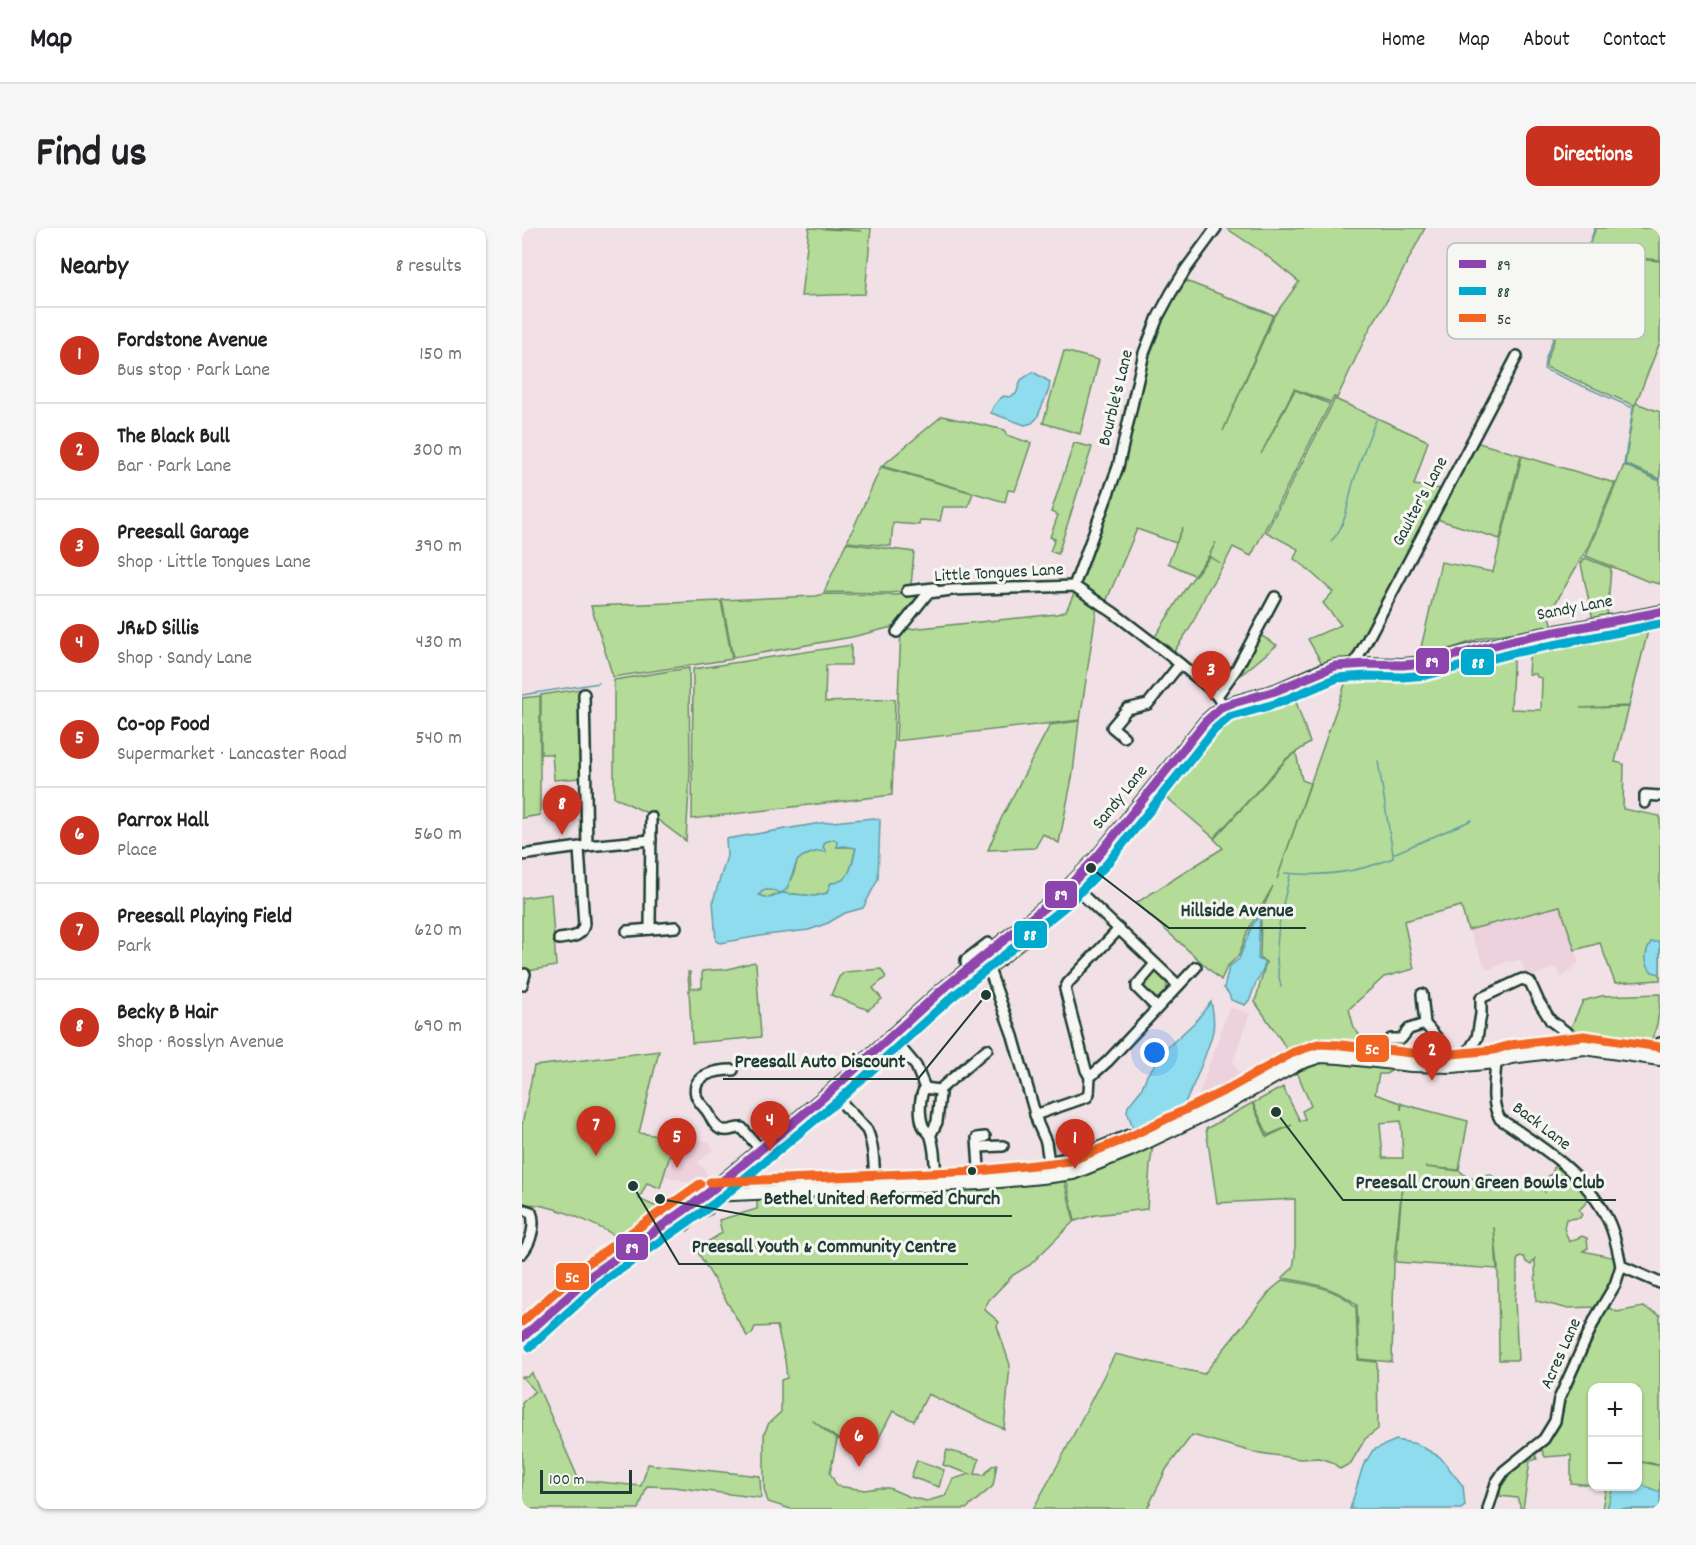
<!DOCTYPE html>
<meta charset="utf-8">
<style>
body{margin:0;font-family:Dekko,sans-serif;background:#f6f6f6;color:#202124}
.controls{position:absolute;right:18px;bottom:18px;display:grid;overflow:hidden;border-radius:12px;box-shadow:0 2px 4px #0004}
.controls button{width:54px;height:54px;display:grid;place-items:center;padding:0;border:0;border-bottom:2px solid #e0e0e0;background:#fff;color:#202124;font:30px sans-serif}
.scale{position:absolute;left:18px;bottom:15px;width:92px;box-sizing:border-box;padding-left:6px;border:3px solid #1f3d34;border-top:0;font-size:16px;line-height:21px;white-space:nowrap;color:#1f3d34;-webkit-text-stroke:4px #f6f6f2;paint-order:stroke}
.you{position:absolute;left:633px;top:825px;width:21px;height:21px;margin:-15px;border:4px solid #fff;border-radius:50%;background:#1a73e8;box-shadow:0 0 0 9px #1a73e833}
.badge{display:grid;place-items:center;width:39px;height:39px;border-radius:50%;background:#c8321e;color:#fff;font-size:20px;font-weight:700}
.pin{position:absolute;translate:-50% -50px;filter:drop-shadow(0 2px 3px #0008)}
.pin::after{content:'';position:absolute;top:32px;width:21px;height:18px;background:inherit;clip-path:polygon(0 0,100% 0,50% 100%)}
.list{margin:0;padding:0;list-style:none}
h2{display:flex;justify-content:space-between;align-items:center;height:78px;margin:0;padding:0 24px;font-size:26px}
h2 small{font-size:20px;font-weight:400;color:#757577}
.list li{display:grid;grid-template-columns:39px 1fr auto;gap:18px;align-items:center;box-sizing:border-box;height:96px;padding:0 24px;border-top:2px solid #e0e0e0}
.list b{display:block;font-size:22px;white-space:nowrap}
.list p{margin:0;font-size:20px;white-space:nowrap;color:#757577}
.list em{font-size:20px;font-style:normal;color:#757577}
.map{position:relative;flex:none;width:1138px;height:1281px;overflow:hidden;border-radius:12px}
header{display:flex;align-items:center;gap:36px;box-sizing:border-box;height:84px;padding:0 30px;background:#fff;border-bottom:2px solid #e0e0e0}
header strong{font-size:28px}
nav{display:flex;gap:33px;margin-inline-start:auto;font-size:21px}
.intro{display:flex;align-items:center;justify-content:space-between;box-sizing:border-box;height:144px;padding:0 36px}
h1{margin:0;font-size:42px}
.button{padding:15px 27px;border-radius:12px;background:#c8321e;color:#fff;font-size:21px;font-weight:700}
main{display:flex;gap:36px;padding:0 36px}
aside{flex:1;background:#fff;border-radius:12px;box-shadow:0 2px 4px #0004}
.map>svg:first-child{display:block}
</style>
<header>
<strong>Map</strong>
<nav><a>Home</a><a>Map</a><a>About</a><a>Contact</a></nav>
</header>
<div class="intro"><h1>Find us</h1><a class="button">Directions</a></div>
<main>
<aside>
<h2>Nearby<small>8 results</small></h2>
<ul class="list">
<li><span class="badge">1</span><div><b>Fordstone Avenue</b><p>Bus stop · Park Lane</p></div><em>150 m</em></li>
<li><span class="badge">2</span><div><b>The Black Bull</b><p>Bar · Park Lane</p></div><em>300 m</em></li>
<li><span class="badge">3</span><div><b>Preesall Garage</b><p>Shop · Little Tongues Lane</p></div><em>390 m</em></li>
<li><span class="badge">4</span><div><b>JR&amp;D Sillis</b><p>Shop · Sandy Lane</p></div><em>430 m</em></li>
<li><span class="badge">5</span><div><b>Co-op Food</b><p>Supermarket · Lancaster Road</p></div><em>540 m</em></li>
<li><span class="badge">6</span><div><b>Parrox Hall</b><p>Place</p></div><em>560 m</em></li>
<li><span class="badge">7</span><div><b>Preesall Playing Field</b><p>Park</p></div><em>620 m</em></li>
<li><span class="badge">8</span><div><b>Becky B Hair</b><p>Shop · Rosslyn Avenue</p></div><em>690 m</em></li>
</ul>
</aside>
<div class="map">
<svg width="1138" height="1281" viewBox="0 0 1138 1281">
<rect width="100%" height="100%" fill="#f1e1e6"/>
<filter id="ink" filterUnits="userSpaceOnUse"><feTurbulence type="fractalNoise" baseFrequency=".0167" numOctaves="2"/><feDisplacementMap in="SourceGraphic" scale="12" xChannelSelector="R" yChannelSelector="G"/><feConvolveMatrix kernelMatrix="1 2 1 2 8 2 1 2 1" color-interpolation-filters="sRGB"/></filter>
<g filter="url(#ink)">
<g fill="#edd2dd">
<polygon points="1039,677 1057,734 1040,750 1034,739 1007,750 1003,745 1003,742 998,732 989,734 987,733 965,742 946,702"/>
<polygon points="707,779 728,785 711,833 721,851 684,872 676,869"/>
<polygon points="153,910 186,913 192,921 176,934 192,954 185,961 142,947"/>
</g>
<g fill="#b4db97" stroke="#6a8c66" stroke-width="1.5" fill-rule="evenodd">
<polygon points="287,0 339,3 303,0 349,0 343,66 279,68"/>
<polygon points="704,0 903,0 866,71 848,100 815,170 812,169 809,174 772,161 739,226 773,162 808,176 729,328 711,319 705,331 686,362 668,400 651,425 632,410 667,355 688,329 698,335 687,328 694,314 686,329 672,347 646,335 661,299 654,315 615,301 583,376 558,358 557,354 598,239 622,130 653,64 664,53 751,87 701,203 752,88 777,54 740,24"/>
<polygon points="1074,0 1138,0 1138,32 1064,25"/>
<polygon points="1064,27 1138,33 1138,114 1114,175 1138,184 1138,251 1103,236 1112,178 1114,175 1111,177 1024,139 1024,134"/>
<polygon points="542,123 577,132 558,206 521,195"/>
<polygon points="813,171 906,213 892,257 920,261 832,430 814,433 801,437 786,411 819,397 801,375 811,364 782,338 772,331 776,321 744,304"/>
<polygon points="420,188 483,202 484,207 509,215 493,263 486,262 483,274 360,238"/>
<polygon points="953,214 999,227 978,311 911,290"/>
<polygon points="552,215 570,219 536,326 528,323 533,311 528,309 536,287 529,284"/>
<polygon points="1000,228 1093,255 1066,319 1030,381 1028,389 1031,398 963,409 916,425 897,428 919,334 971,344"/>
<polygon points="1102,237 1138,253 1138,356 1125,353 1064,328"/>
<polygon points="359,239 451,265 446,279 421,279 418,293 398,292 397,297 371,295 369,318 325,314"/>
<polygon points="324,315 392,324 389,358 383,358 383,363 368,365 302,364"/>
<polygon points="1063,330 1089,340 1085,389 1071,392 1059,336"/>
<polygon points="554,361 575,378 558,492 374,513 379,402 535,386 544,383"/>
<polygon points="403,363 374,398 330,409 211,430 200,372 294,368 301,366 375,367"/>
<polygon points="199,373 210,431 91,449 69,378"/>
<path d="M 1129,391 L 1107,478 L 1058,480 L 1107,479 L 1093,534 L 1102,536 L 1101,581 L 1138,588 L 1138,752 L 1093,755 L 1078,715 L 1053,722 L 1038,678 L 946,702 L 939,678 L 882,693 L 892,741 L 862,749 L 827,781 L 832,800 L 844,815 C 857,818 868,812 881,813 L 882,833 L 771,833 L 759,812 L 733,774 L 744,734 L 738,731 L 739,684 L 751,658 L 725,704 L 717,727 L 705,739 L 699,752 L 614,675 L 701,620 L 692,611 L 765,531 L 774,525 L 780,552 L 788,555 L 755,651 L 828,442 L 914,442 L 948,430 L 992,419 L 989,481 L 1019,482 L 1020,450 L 1015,449 L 1014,446 L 1006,446 L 1008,416 L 1029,414 L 1032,407 Z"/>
<polygon points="738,407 755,417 713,452 710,452"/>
<polygon points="329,417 329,437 304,437 303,474 373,471 370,567 170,591 171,441"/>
<polygon points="167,440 168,544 164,613 129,587 92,569 92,452"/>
<polygon points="769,459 788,515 765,530 692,610 635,561 687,497 702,484"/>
<polygon points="58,461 59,550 32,552 30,526 19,526 19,467"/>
<polygon points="18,468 18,587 0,590 0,470"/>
<polygon points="557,493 551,545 537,615 521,606 513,620 466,622 479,591 528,497"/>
<path d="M 311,611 L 315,613 L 315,619 L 334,619 C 330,635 330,655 309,655 L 305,665 L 293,668 L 259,665 L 246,670 L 239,669 L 237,666 C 243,659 251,662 259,664 L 270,651 L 275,633 L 281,628 L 296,623 L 303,623 L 301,619 L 303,614 Z"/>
<polygon points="29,666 34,738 0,744 0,670"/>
<polygon points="232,734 234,736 239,809 170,815 166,744 168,744 169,760 180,760 180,743 206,741"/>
<polygon points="359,741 364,749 351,760 360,771 346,782 309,767 317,749 323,744"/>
<path d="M 632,743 C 649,752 649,762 633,772 L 619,759 Z"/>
<path d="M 1138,766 C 1138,787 1135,803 1125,821 L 1067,818 L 1049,804 L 1050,797 L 1061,773 L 1079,768 Z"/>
<path d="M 137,823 L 117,905 L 153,910 L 138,960 L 125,955 L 117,971 L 135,979 L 144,990 L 108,1015 C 76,999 36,975 0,976 L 0,897 L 12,838 Z"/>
<path d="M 813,831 L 876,839 L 864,846 L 857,846 L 853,866 L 879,875 L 879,882 L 880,876 L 946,893 L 937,942 L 903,939 L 938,943 L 945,949 L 957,952 L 960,948 L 967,946 L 979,953 L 990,956 L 998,960 L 1013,955 L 1023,964 L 1024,954 L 1027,947 L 1030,946 L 1034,933 L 1069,970 L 1057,982 L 1060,986 L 1058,990 L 1044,991 L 1042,1000 L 1047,1014 L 1060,1008 L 1065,1010 L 1066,1020 L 1061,1023 L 1094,1030 C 1096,1050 1085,1064 1075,1079 L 1043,1080 L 1014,1073 L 1013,1031 L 1009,1037 L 1004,1034 L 1002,1029 L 998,1028 L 995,1033 L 995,1051 L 993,1072 L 996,1132 L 977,1132 L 976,1039 L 972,999 L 975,1041 L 874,1034 L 881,948 L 872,1033 L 870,1134 L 837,1131 L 835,1077 C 814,1059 786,1054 760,1050 L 771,1040 L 773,1027 L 773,971 L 695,975 L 684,901 L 730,875 L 745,909 L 770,897 L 746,907 L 731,875 L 761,859 L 778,893 L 783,891 L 780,883 L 789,878 L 775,844 ZM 879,893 L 881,930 L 861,930 L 858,895 Z"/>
<polygon points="631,917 628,937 625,981 573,987 553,993 544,950"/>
<polygon points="542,951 552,993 508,1037 491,1047 467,1072 462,1081 477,1094 475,1098 488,1137 482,1201 406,1166 392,1193 371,1183 355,1214 316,1211 290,1192 315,1212 308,1245 315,1258 343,1262 355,1260 367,1260 388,1269 405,1273 423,1268 431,1251 448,1246 421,1237 425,1222 457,1231 453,1246 462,1247 470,1238 475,1236 471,1258 444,1281 269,1281 246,1274 242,1261 242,1206 247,1195 259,1184 259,1152 265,1150 263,1132 255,1098 233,1099 230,1106 225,1108 174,1021 200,1005 197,992 235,981 235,969 363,967"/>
<path d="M 761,1052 C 787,1056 815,1060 834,1079 L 836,1132 L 855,1134 L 856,1201 L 843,1211 L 829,1235 L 818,1241 L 810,1234 L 797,1230 L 778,1231 L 731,1224 L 670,1207 L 645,1240 L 625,1281 L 511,1281 L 539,1231 L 593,1126 L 682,1146 L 749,1062 Z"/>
<polygon points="1084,1078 1095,1084 1121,1079 1138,1087 1138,1236 1119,1234 1138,1238 1138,1281 1080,1281 1084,1259 1116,1258 1116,1160 1070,1160 1070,1257 1049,1255 1049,1227 1023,1229 1020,1222 1013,1226 1015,1231 1008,1233 1001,1281 998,1281 998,1277 995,1270 978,1268 978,1261 985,1245 1017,1219"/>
<polygon points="10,1145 57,1252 119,1258 126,1236 238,1248 239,1270 151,1259 125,1258 117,1281 0,1281 0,1175 13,1163 0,1149 5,1149"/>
<polygon points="395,1232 422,1242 417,1259 389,1249"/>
</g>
<g fill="#8fdcef" stroke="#629ca4" stroke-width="1.5" fill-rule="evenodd">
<path d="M 511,144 L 528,154 L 527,161 L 515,190 L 510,195 L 503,197 L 469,185 C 470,179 476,171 482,168 L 487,169 L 494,166 L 499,152 Z"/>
<path d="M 352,590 L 358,592 L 356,651 L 341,680 L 323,685 L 306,695 L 287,702 L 244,707 L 198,715 L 194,713 L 191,673 L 205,628 L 204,611 L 299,595 ZM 311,611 L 315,613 L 315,619 L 322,618 L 334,620 C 330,635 329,655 309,655 L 305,665 L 293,668 L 259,665 L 251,669 L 246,670 L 237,667 C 242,659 251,662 259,665 L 265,661 L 275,633 L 281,628 L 296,623 L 304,624 L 301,619 L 303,614 Z"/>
<polygon points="738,686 736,731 742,734 742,740 733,757 728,771 723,777 709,772 707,766 702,760 707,739 717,731 729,700"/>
<path d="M 1129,714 L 1138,714 L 1138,746 L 1130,744 C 1122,735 1122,725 1129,714 Z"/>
<path d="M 689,774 C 691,783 693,792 691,802 C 690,812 666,874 659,880 C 646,891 627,894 611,900 L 605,883 L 606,878 L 619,862 L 625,847 L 646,819 L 673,794 Z"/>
<polygon points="874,1212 895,1216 918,1229 941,1258 943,1278 939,1281 828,1281 841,1238 851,1222"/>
<polygon points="1116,1250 1120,1257 1138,1264 1138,1281 1085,1281 1091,1259 1116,1258"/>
</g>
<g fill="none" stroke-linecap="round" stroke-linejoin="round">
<g stroke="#629ca4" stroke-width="1.5">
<polyline points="1073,0 1023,132 1022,141 1111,180 1102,236 1138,252"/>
<path d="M 809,313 C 824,300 826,273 831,255 C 838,234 845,212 854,192"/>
<polyline points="0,467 77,455"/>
<polyline points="856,533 871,626"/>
<path d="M 763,645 C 799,649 837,644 871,630 L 871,626 L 950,592"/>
<path d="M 759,758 C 749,722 759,683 768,647"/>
</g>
<defs>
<g id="minor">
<polyline points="552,358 596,239 622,125 636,89 649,65 664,41 694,0"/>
<polyline points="385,363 412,360"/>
<polyline points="375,404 406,365 430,362 552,358 592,385 652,431 685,458 695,468 701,478"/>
<polyline points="832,437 995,128"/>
<polyline points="62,466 65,618"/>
<polyline points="695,468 715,440 753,369"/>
<polyline points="602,509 590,499 605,481 626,476 658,436"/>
<polyline points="1123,575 1123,567 1138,568"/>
<polyline points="0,627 65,618 129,612"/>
<polyline points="549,656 656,757"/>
<polyline points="128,701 129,589"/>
<polyline points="105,703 154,699"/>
<path d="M 37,711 C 48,709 59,710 62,697 L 57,620"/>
<polyline points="459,730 467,741 491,808 516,896 524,914 529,948"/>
<polyline points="633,736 615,757 615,760 635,780"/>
<polyline points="445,741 444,732 466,715 474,719"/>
<polyline points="467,741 505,710 556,663"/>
<polyline points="0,757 3,746"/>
<polyline points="900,766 903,796 916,811 930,838"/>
<path d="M 368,807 L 394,838 L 403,860 C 397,869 397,887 401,898 C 403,903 408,904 409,909 C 414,925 413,942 414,958"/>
<polyline points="869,811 879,811 887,801 903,796"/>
<polyline points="1134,830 1138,815"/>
<path d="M 974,834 C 973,853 968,874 978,891 C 1020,919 1063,945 1086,992 C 1093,1006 1096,1023 1099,1038 L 1138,1055"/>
<polyline points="937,838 955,810 959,786 959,770 1000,751 1008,754 1017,774 1029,793 1051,809 1062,820"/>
<path d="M 211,842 C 196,842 169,846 174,867 C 176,875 183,879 187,886 C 190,891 191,897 198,901 C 206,905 212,899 220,900 L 238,921"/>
<polyline points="568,849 564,842 543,761 546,755 597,701"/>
<polyline points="403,860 417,862 418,866 415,894 409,906"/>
<polyline points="417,862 465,821"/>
<path d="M 309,863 L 345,902 C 353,920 352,941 353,961"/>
<polyline points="513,887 565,869 567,865 568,849 586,833 674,739"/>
<polyline points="456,919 481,918"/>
<polyline points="527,934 564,925 607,907"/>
<polyline points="458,955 455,910 463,909"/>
<path d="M 0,981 L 9,984 C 14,996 9,1015 0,1025"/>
<polyline points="153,989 158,996 163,997 172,988 186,981"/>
<polyline points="966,1281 974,1255 982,1243 1022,1211 1033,1193 1037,1171 1074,1089 1093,1057 1099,1038"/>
</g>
<g id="major">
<polyline points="185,966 189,967 458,955 529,948 551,945 608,922 710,873 777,835 798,828 818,829 889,837 930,838 974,834 989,829 1062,820 1138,831"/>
<polyline points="0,1110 69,1048 185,966 309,863 421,761 538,667 575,629 684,493 701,478 753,463 801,442 813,438 845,436 880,437 903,435 992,412 1138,384"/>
</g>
</defs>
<use href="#minor" stroke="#1f3d34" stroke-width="14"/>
<use href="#major" stroke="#1f3d34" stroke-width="16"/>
<use href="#minor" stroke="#f6f6f2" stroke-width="9"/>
<use href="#major" stroke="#f6f6f2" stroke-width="12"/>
<defs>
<polyline id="bus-1" points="0,1110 69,1048 185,966 309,863 421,761 538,667 575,629 684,493 701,478 753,463 813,438 845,436 880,437 903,435 992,412 1138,384"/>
<polyline id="bus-2" points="8,1119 76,1057 193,975 317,872 429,770 546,676 584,637 693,501 707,489 756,475 815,450 845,448 881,449 905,447 995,424 1138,396"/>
<g id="bus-3">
<polyline points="188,954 457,943 548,933 603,911 704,862 772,824 796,816 819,817 890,825 930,826 972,822 988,817 1062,808 1138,819"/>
<polyline points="0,1094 62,1038 178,956"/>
</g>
</defs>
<use href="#bus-1" stroke="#f6f6f2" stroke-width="14"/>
<use href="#bus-2" stroke="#f6f6f2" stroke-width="14"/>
<use href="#bus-3" stroke="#f6f6f2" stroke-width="14"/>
<use href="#bus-1" stroke="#8e44ad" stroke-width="9"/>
<use href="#bus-2" stroke="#00a9ce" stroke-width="9"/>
<use href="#bus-3" stroke="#f26522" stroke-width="9"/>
</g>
</g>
<circle fill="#1f3d34" stroke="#f6f6f2" stroke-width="2" cx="450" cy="943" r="5"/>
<g text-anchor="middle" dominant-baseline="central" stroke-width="6" stroke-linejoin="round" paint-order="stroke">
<g font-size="18" fill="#1f3d34" stroke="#f6f6f2">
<text transform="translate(595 170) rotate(-76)">Bourble's Lane</text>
<text transform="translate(899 274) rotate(-62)">Gaulter's Lane</text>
<text transform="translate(477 346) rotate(-3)">Little Tongues Lane</text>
<text transform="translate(1053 381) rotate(-11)">Sandy Lane</text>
<text transform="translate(599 570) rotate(-51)">Sandy Lane</text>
<text transform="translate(1019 899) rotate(37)">Back Lane</text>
<text transform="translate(1040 1126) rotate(-66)">Acres Lane</text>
</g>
</g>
<rect x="925" y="15" width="198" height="96" rx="9" fill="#f6f6f2" stroke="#b6beb9" stroke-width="1.5"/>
<rect x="937" y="32" width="27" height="8" fill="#8e44ad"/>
<rect x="937" y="59" width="27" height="8" fill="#00a9ce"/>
<rect x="937" y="86" width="27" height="8" fill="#f26522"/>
<g font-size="16" fill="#1f3d34">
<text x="975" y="42">89</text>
<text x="975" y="69">88</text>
<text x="975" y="96">5c</text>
</g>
<path fill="none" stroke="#1f3d34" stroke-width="2" d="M569 640L647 700H784M464 767L396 851H201M754 884L821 972H1094M138 971L230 988H490M111 958L157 1036H446"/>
<g fill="#1f3d34" stroke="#f6f6f2" stroke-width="2">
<circle cx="569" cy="640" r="6"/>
<circle cx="464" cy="767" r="6"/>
<circle cx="754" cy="884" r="6"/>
<circle cx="138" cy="971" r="6"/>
<circle cx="111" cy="958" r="6"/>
</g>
<g font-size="20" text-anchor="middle" font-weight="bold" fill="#1f3d34" stroke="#f6f6f2" stroke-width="6" stroke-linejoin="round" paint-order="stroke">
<text x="715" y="688">Hillside Avenue</text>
<text x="298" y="839">Preesall Auto Discount</text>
<text x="958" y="960">Preesall Crown Green Bowls Club</text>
<text x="360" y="976">Bethel United Reformed Church</text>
<text x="302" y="1024">Preesall Youth &amp; Community Centre</text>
</g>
<g stroke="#f6f6f2" stroke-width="2">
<rect x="893" y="419" width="35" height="28" rx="6" fill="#8e44ad"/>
<rect x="938" y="420" width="35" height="28" rx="6" fill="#00a9ce"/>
<rect x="522" y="652" width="34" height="29" rx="6" fill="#8e44ad"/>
<rect x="491" y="692" width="35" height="29" rx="6" fill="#00a9ce"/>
<rect x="833" y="806" width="35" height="29" rx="6" fill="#f26522"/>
<rect x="93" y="1005" width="34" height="28" rx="6" fill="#8e44ad"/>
<rect x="33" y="1034" width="35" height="29" rx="6" fill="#f26522"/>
</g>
<g font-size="16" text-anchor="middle" font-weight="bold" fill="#fff">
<text x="910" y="439">89</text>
<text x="956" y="440">88</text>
<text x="539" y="672">89</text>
<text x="508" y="712">88</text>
<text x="850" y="826">5c</text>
<text x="110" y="1025">89</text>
<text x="50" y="1054">5c</text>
</g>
</svg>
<div class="controls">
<button>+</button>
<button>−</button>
</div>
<div class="scale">100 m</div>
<div class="you"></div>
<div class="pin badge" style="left:553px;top:941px">1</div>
<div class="pin badge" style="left:910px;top:853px">2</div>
<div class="pin badge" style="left:689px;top:473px">3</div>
<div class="pin badge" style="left:248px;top:923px">4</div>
<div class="pin badge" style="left:155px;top:940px">5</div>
<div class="pin badge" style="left:337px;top:1239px">6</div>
<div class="pin badge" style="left:74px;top:928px">7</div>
<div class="pin badge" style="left:40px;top:607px">8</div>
</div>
</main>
